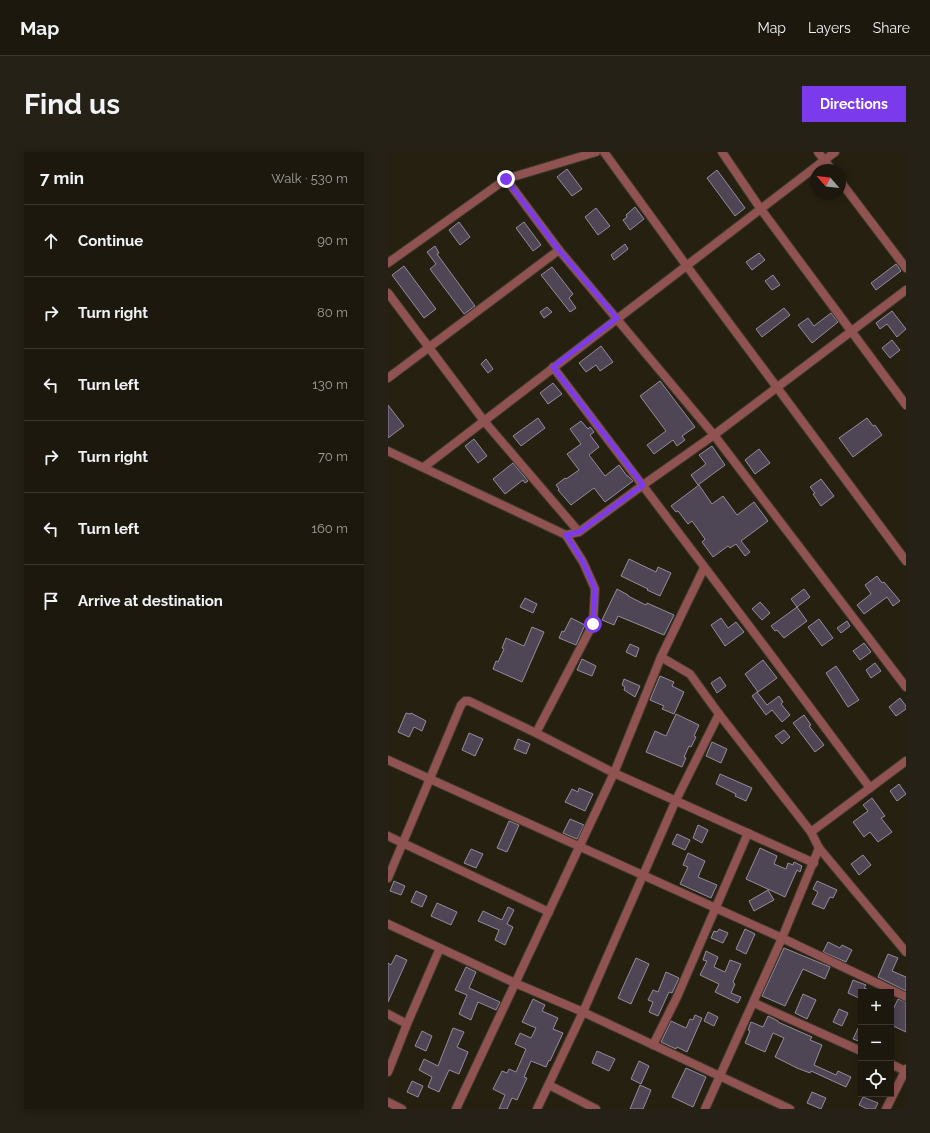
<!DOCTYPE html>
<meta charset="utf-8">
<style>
body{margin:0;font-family:Raleway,sans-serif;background:#252116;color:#f1f3f6}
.controls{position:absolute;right:12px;bottom:12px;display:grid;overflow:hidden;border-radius:0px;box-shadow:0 2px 10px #0003}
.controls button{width:36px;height:36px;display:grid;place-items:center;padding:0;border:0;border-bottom:1px solid #3a372e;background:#1c180d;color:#f1f3f6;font:20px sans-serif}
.compass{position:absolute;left:422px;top:12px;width:36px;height:36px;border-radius:50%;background:#1c180d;box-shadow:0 2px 10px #0003;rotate:298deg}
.stop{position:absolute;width:12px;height:12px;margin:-9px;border:3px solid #7c3aed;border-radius:50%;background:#fff}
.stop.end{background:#7c3aed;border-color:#fff;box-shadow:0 1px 4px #0008}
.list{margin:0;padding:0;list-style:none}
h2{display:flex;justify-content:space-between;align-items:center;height:52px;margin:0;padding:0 16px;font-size:17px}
h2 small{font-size:13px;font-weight:400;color:#a0a09d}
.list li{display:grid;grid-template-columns:26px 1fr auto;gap:12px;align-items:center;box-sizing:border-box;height:72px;padding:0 16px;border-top:1px solid #3a372e}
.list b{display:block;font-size:15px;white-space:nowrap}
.list em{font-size:13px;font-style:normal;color:#a0a09d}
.icon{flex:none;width:22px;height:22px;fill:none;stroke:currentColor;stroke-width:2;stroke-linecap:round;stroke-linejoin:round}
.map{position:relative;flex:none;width:518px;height:957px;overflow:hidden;border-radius:0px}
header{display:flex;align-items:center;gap:24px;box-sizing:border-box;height:56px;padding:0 20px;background:#1c180d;border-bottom:1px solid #3a372e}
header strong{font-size:19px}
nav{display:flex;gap:22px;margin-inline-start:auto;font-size:14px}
.intro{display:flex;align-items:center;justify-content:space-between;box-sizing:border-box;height:96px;padding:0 24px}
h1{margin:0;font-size:28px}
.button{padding:10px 18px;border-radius:0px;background:#7c3aed;color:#fff;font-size:14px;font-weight:700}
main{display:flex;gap:24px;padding:0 24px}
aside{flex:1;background:#1c180d;border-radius:0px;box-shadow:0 2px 10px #0003}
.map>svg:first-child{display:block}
</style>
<header>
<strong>Map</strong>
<nav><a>Map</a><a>Layers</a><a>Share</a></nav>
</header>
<div class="intro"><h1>Find us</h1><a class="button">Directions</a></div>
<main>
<aside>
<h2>7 min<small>Walk · 530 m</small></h2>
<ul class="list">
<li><svg class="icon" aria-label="ahead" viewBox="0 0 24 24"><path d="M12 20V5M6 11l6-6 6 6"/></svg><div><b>Continue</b></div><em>90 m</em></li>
<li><svg class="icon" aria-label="right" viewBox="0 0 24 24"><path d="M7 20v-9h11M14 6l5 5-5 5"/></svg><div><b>Turn right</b></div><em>80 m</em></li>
<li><svg class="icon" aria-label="left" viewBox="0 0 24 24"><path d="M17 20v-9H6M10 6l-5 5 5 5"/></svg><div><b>Turn left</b></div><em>130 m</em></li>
<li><svg class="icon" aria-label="right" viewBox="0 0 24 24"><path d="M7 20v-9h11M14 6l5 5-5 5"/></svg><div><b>Turn right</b></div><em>70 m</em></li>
<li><svg class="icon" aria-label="left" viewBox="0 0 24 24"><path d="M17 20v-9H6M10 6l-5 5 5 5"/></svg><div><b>Turn left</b></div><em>160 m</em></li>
<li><svg class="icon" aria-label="arrive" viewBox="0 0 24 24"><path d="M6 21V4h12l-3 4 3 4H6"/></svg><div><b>Arrive at destination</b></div></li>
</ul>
</aside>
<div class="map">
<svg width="518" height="957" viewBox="0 0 518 957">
<rect width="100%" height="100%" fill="#262011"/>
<g fill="#4e4555" stroke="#958b9d">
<polygon points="179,17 194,37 184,44 169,25"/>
<polygon points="329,18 357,56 347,64 319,26"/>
<polygon points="247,55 256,67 242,78 235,68 239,65 238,63"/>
<polygon points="208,56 222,74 210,83 197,65"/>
<polygon points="71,70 82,85 72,93 61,78"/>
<polygon points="136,70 153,93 145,99 128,76"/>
<polygon points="237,92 240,97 226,108 223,103"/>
<polygon points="47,94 51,101 49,102 87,154 76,162 42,117 48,112 39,100"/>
<polygon points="371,101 377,108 364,118 358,110"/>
<polygon points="508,112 513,119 488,138 483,131"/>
<polygon points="16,114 48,157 36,166 4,123"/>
<polygon points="164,115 185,142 181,146 188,156 182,160 153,123"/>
<polygon points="385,123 392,133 384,138 377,129"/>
<polygon points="159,155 164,160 156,166 152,160"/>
<polygon points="396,156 402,163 374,185 368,177"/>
<polygon points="504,159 518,177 509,185 499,172 492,177 488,171"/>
<polygon points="443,161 450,170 424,191 410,173 420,166 426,174"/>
<polygon points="504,188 512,198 502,206 494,196"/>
<polygon points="213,194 225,210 212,219 208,213 198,220 191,211"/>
<polygon points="98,207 105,217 100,221 93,212"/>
<polygon points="272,229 307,275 294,284 297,288 289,294 285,288 266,302 259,293 278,279 252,244"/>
<polygon points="165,231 174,242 160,252 152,241"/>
<polygon points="0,253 16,274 0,286"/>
<polygon points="150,266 157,276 133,294 125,284"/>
<polygon points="479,266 485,274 487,273 494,283 465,305 451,286"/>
<polygon points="193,269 200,277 202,275 206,280 202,283 211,295 201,303 217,324 231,313 239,324 240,324 245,329 217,350 206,336 183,353 170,338 171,337 168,333 177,326 178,327 191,318 179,302 193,292 182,277"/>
<polygon points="86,287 99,304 90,311 77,294"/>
<polygon points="324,294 337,313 310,333 303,323 318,312 311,303"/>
<polygon points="371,297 382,311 367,322 357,308"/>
<polygon points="125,311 140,329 137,331 135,328 117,342 105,327"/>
<polygon points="433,327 446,344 433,354 425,342 427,341 422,335"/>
<polygon points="311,333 324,352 335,344 349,363 366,350 380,369 353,389 362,400 357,404 348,392 342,396 340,394 325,405 314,390 317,387 304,369 300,372 290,359 288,360 283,354"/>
<polygon points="241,407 268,420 270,415 283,421 272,444 259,438 260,437 233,424"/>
<polygon points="489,424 494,431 496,430 512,449 505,454 499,445 476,462 469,453 483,442 477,433"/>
<polygon points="229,437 240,443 240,444 258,453 259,451 286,463 276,483 230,464 226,473 214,468"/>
<polygon points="416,437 422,445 409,455 403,447"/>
<polygon points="137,446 149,452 145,461 132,455"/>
<polygon points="372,450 382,461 374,468 364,457"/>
<polygon points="409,455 419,469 396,486 389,478 387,479 383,474"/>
<polygon points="183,466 197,473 188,493 171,486 174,479 176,480"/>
<polygon points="333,466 340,476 348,470 356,480 337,494 323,473"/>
<polygon points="431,467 445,486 434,494 420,475"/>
<polygon points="459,469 462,474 453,481 449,476"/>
<polygon points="144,475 156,480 134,530 105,517 108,509 110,510 116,497 114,496 118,486 136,494"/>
<polygon points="476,491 483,500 472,508 465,499"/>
<polygon points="242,492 251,496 248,505 238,500"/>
<polygon points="194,507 208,514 204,524 189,518"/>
<polygon points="375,508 389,526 370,540 357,522"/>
<polygon points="487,511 493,519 483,526 478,518"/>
<polygon points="448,514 471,548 460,555 438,521"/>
<polygon points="272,524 286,530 284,534 296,540 286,562 274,557 276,554 262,548"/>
<polygon points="332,525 338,534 329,541 323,531"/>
<polygon points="236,527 252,534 247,545 236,538 237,535 234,533"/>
<polygon points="369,540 379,553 391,544 395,550 393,552 402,563 394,570 384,558 378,563 364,544"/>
<polygon points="512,546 518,554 518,557 508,564 501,555"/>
<polygon points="18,561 22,562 23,561 38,569 34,579 26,575 21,585 10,580"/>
<polygon points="288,562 311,573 306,584 308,585 303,595 301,594 296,605 298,606 294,615 258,600 267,579 278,584"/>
<polygon points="416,563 423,573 421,574 436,593 427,600 405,571"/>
<polygon points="396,578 402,585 394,592 387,584"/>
<polygon points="81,581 95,587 87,604 74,598"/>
<polygon points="130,587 142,592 138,602 126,597"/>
<polygon points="324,590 339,597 333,611 318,604"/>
<polygon points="332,622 364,636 358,649 347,644 348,642 328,632"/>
<polygon points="511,632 518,642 509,649 502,639"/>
<polygon points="191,636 205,642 197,659 177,650 184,637 190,640"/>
<polygon points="484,646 497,664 493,666 504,680 490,690 482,680 476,685 465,670 480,659 475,653"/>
<polygon points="182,667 196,673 189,687 175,681"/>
<polygon points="121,669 131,673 119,700 109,696"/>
<polygon points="310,673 320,678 314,691 305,686"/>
<polygon points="289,682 302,688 297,698 284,692"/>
<polygon points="372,696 389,704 386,712 398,717 400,711 405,713 406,710 414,714 412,720 409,718 397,745 358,727"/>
<polygon points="83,697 95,702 88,716 76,711"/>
<polygon points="300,701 317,709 310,725 329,733 323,746 292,732 300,715 295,713"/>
<polygon points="475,703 483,713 471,723 463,712"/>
<polygon points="6,729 17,734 13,743 2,739"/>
<polygon points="429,729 449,738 445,746 442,745 436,757 424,752 430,740 425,737"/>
<polygon points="380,738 386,748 366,759 361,749"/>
<polygon points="28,739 39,744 34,755 23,750"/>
<polygon points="49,751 69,760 63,773 43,764"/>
<polygon points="120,755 126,758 119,772 125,775 117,793 107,788 111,778 90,769 95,759 114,768"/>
<polygon points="331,777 340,781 335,791 323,786 326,779 329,780"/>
<polygon points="357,777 367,782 358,802 348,797"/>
<polygon points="440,790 452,796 454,793 464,798 458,810 435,800"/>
<polygon points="396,796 442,815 437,827 415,817 397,854 374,844"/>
<polygon points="318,799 330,805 326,815 337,820 342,808 353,812 345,830 347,832 343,841 353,845 350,851 327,840 331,832 312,823 319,809 315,808"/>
<polygon points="500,802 510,806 504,819 518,825 518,839 490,825"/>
<polygon points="8,803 19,808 0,850 0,811 3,813"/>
<polygon points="248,806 261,812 243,852 230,846"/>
<polygon points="78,815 88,820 81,836 112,850 108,858 90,850 83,868 71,862 79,843 67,838"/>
<polygon points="278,820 291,826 284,841 281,840 270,864 261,860 265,850 260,848 265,838 270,840"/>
<polygon points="465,828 478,833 476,836 486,840 473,840 473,847 460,841"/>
<polygon points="415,842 428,848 419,867 407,861"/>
<polygon points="145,847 157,853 154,859 170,866 165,877 175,881 162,909 161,908 158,915 143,909 136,925 139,926 129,948 124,946 119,957 111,957 117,943 105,937 114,919 119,921 121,917 128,920 138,897 127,892 132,881 143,886 148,876 134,870"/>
<polygon points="510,847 518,850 518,880 503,873 503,862"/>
<polygon points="451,857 460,861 454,874 445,870"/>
<polygon points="320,860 330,865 326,874 316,869"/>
<polygon points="307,863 314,866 299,900 289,895 288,897 273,890 283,869 298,876 302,867 305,868"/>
<polygon points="380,864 390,869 390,870 424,885 422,888 434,893 426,913 448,923 450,919 463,925 458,935 423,919 422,921 409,916 387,905 396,886 385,881 377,900 357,891 362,879 360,878 363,870 375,875"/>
<polygon points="473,870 473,890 465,887"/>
<polygon points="65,876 76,880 69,895 80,900 71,922 61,918 51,940 40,935 44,925 31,918 36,907 50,914"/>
<polygon points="34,879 44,884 38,899 27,894"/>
<polygon points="209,899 227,907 221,919 204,911"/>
<polygon points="251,909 261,914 253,932 243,927"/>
<polygon points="298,916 318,925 305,955 284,945"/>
<polygon points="24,929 35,934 30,945 19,940"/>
<polygon points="252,933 263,938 255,957 242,957"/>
<polygon points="424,940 438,946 433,957 419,951"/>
<polygon points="475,945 490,951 487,957 479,957 471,953"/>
</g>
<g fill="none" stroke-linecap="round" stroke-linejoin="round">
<defs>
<g id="minor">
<polyline points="216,0 298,113 518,409"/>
<polyline points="334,0 372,56 518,253"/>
<polyline points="430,0 444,18"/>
<polyline points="118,27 171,98 326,283 518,535"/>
<polyline points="452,29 518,116"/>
<polyline points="0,111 118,27 208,0"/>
<polyline points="0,141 96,269 191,380"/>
<polyline points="165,215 377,495 482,636"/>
<polyline points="0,226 171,98"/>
<polyline points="0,299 178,383 191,380 255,333 326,283 518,138"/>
<polyline points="36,315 447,0"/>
<polyline points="273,505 302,522 331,562 423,680 431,696 518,800"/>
<polyline points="148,581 205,472 207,437 195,410 178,383"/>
<polyline points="0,608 394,786 518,845"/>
<polyline points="423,680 518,609"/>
<polyline points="0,684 161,760"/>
<polyline points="0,726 73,553 77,549 81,549 148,581 226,621 426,711"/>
<polyline points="0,772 127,831 195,860 402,957"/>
<polyline points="366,851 473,899"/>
<polyline points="0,862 19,872"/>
<polyline points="265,893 289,845 360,681"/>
<polyline points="503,912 517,919"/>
<polyline points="0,920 19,872 52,796"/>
<polyline points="161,933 208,957"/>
<polyline points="0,950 14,957"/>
<polyline points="68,957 226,621 273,505 316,416"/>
<polyline points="149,957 195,860 288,648 331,562"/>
<polyline points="317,957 394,786 431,696"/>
<polyline points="498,957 518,917"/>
</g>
</defs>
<use href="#minor" stroke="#423c2e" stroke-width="10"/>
<use href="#minor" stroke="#905352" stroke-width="8"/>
</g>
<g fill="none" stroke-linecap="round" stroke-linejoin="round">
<polyline stroke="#7c3aed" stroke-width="5" points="118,27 171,98 229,166 165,215 255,333 191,380 178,383 195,410 207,437 205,472"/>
</g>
</svg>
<div class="controls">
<button>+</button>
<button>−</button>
<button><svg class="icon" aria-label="locate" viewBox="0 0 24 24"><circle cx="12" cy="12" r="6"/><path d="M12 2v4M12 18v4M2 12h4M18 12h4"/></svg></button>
</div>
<svg class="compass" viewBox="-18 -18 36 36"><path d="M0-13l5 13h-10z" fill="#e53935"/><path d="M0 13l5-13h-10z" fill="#a0a09d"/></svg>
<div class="stop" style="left:205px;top:472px"></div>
<div class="stop end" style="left:118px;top:27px"></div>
</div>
</main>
